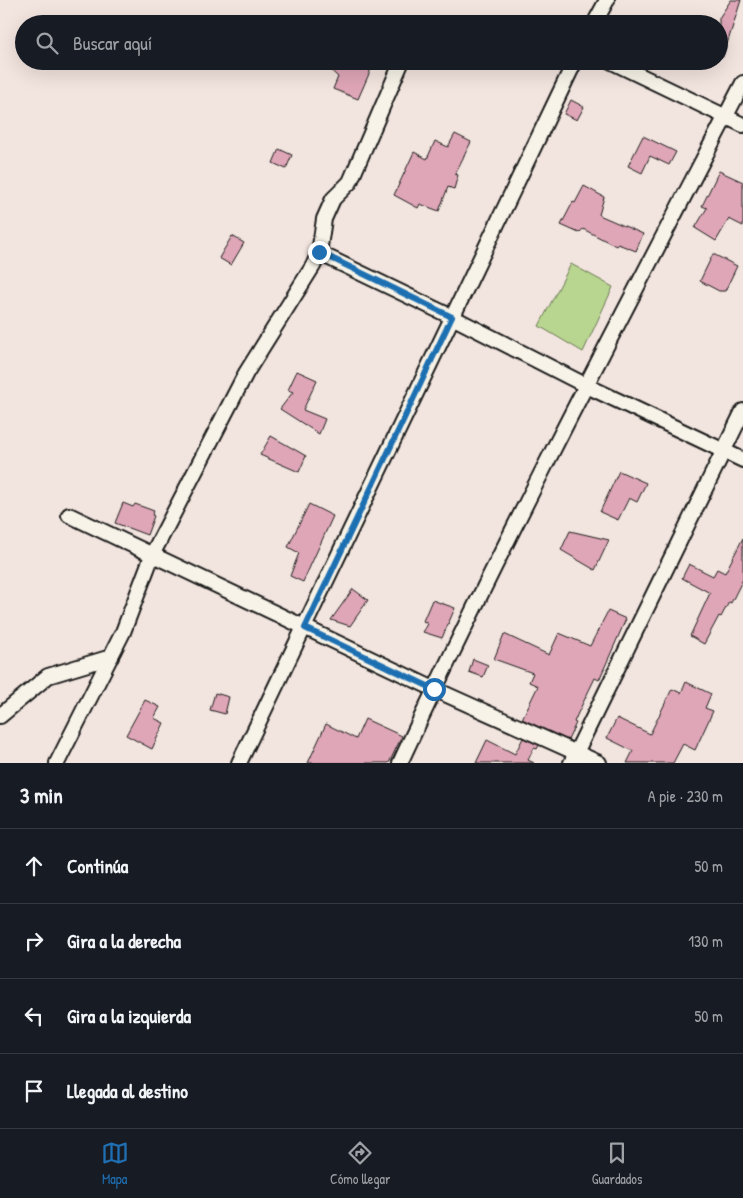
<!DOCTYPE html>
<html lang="es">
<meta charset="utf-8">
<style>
body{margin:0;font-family:"Patrick Hand",sans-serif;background:#242831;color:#f1f3f6}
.stop{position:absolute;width:15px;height:15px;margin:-11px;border:4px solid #1f6fb2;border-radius:50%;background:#fff}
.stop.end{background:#1f6fb2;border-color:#fff;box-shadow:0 1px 5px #0008}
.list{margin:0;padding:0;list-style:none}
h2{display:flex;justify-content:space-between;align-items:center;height:65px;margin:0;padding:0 20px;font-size:21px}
h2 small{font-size:16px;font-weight:400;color:#9ea1a6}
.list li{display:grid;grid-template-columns:32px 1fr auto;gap:15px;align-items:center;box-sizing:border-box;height:75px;padding:0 20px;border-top:1px solid #363941}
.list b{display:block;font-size:19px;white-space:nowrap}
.list em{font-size:16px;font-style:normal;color:#9ea1a6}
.icon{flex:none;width:28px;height:28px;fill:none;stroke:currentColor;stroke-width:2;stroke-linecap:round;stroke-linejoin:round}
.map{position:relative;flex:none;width:743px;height:763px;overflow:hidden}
.search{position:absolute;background:#171b24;box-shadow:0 5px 20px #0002;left:15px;right:15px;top:15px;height:55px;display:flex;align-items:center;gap:12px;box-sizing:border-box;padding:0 18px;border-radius:28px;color:#9ea1a6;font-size:19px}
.sheet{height:365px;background:#171b24}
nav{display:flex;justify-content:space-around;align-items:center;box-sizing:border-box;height:70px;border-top:1px solid #363941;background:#171b24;font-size:14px;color:#9ea1a6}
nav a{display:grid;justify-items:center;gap:2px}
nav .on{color:#1f6fb2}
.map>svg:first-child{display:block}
</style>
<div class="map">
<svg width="743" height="763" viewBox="0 0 743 763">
<rect width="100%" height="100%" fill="#f2e4de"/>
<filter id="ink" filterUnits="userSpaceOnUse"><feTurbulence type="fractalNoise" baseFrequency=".02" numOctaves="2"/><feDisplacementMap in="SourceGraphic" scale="10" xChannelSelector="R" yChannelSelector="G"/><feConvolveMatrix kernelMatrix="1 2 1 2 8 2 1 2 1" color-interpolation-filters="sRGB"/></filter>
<g filter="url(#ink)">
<polygon fill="#b8d68f" stroke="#6a7956" points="571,264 613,287 583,352 539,326"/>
<g fill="#dfa6b8" stroke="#1c1c1c">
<polygon points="731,0 741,0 723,57 719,57 719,18"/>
<polygon points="321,61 359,61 372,67 358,99 333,89 338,77"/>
<polygon points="571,100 584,107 577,120 564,114"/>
<polygon points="455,134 471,142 455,174 458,175 454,189 448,187 439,211 420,204 418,208 394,195 414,152 427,159 435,141 448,147"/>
<polygon points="643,136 676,152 669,165 650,156 642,173 628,166"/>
<polygon points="279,149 292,155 286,169 273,163"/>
<polygon points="719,171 743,182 743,226 729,219 716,241 695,228 707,208 702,206"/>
<polygon points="584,186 604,197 599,215 643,234 636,251 618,244 616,246 583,229 579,233 561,225 573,202 575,203"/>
<polygon points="232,236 244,243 231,265 219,258"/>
<polygon points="713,254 737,266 725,291 719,291 700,281"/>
<polygon points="297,371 317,380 303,410 325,419 319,434 280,409 293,392 288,390"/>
<polygon points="271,436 306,456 299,472 260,455"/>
<polygon points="619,471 646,483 637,502 629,498 618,520 600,512"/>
<polygon points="123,503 133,507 135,504 154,511 152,515 154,516 147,535 115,523"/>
<polygon points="309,504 333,516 303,582 290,576 299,553 288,547"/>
<polygon points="570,531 609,540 595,570 561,550"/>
<polygon points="743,538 743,579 731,603 729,602 721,617 719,616 704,644 690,636 710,593 682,578 689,564 713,576 717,569 725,573"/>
<polygon points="353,589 368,600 350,626 331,620"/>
<polygon points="432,600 455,608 442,638 423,632 428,624 423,621"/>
<polygon points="608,611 626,619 599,680 595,678 578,713 574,722 576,723 568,740 522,719 538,686 529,682 533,673 494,659 504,634 549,655 559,633 590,646"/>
<polygon points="473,659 488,665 483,677 469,672"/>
<polygon points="686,682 711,694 705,708 713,711 695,750 683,744 673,763 627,763 633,751 607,738 617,718 650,734 672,689 681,693"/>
<polygon points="215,693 229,697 225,714 210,710"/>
<polygon points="145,700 160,707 154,718 164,723 152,749 126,735"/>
<polygon points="365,719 402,736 389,763 308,763 326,724 356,739"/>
<polygon points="523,738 539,745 537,749 534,748 528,760 534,763 476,763 487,740 515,754"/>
</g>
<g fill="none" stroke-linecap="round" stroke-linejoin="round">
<defs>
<g id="street">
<polyline points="594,24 607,0"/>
<polyline points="610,61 743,125"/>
<polyline points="319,253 452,317 587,386 743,460"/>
<polyline points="69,515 434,689 599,763"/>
<polyline points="0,716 48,676 111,657"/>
<polyline points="57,763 123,632 153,553 246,373 313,266 319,253 324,219 333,199 350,182 402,61"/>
<polyline points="239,763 575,61"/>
<path d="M 400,763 C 507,533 626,308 743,83"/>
<polyline points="571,763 743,411"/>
</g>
</defs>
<use href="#street" stroke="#1c1c1c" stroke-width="18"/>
<use href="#street" stroke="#f7f3e8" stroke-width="14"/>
</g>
</g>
<g fill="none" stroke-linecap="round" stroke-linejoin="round" filter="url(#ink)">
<polyline stroke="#1f6fb2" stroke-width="6" points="319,252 452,317 305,628 434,689"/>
</g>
</svg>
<div class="stop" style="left:434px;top:689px"></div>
<div class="stop end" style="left:319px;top:252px"></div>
<div class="search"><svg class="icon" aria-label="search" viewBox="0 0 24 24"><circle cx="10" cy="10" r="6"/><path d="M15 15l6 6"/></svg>Buscar aquí</div>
</div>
<section class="sheet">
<h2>3 min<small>A pie · 230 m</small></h2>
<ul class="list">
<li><svg class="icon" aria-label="ahead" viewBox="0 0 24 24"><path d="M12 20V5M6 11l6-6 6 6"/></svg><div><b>Continúa</b></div><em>50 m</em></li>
<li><svg class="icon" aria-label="right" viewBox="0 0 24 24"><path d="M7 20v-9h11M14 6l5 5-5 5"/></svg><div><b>Gira a la derecha</b></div><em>130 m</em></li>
<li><svg class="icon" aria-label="left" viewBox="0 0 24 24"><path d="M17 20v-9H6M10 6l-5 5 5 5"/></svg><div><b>Gira a la izquierda</b></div><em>50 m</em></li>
<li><svg class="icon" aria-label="arrive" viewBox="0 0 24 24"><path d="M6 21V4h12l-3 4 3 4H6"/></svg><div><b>Llegada al destino</b></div></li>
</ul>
</section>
<nav>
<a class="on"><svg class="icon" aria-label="map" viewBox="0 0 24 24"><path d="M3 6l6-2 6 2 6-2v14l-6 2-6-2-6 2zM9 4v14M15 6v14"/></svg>Mapa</a>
<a><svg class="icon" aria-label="directions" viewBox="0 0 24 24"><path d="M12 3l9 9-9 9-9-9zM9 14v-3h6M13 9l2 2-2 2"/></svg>Cómo llegar</a>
<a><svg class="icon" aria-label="saved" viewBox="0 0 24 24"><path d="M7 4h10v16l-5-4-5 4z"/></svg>Guardados</a>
</nav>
